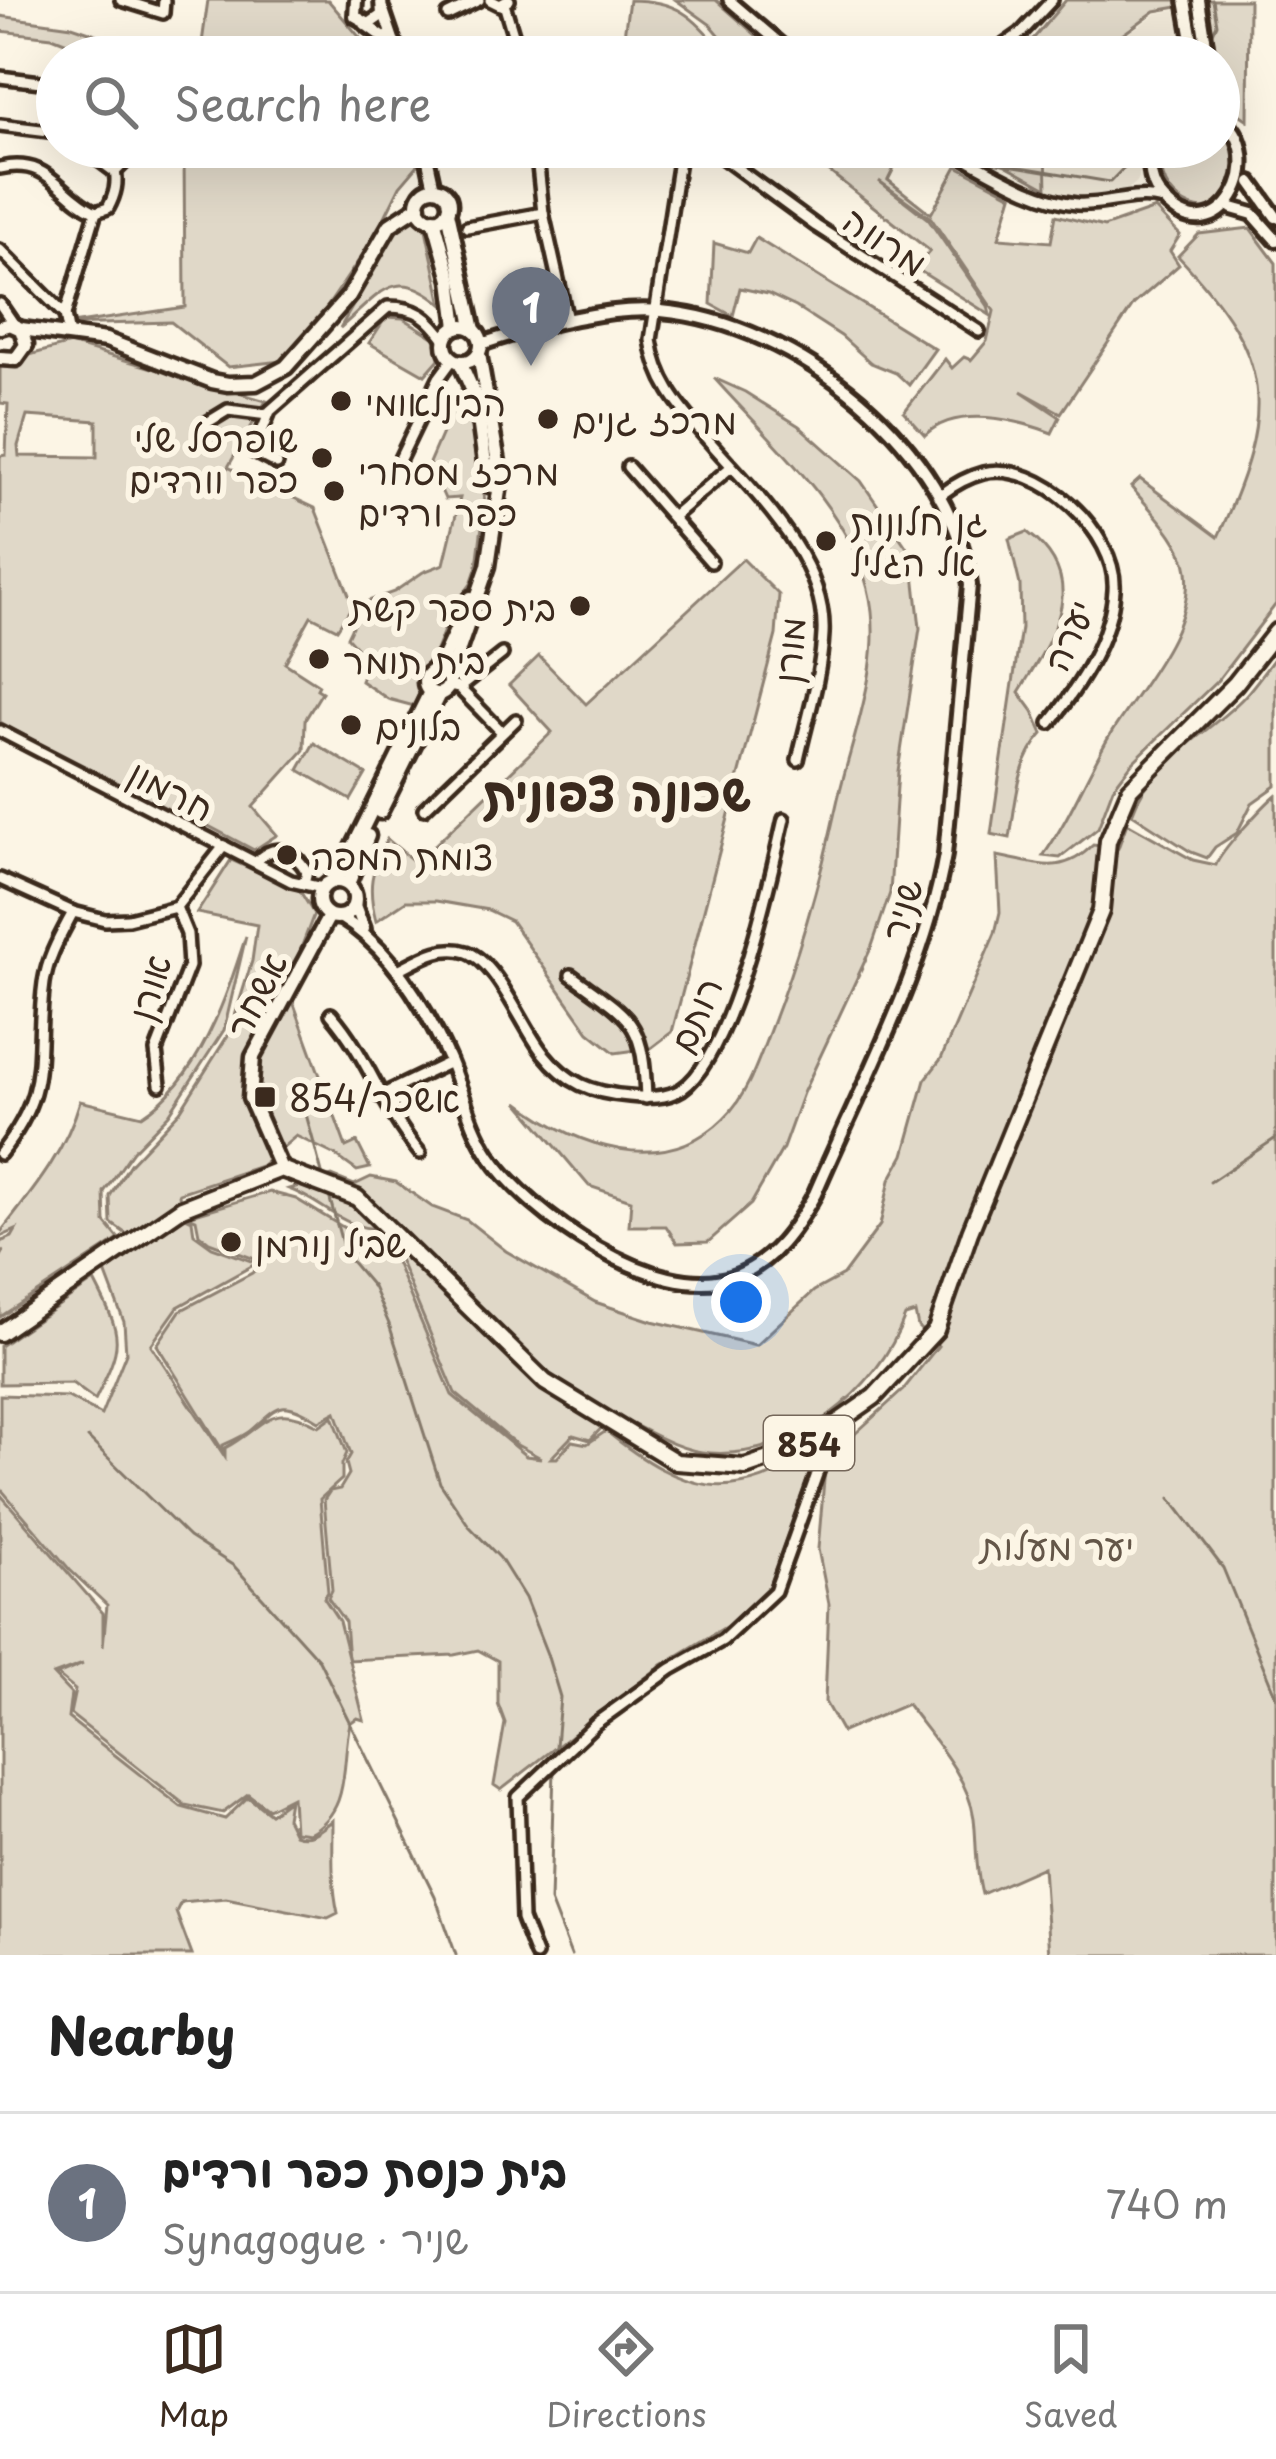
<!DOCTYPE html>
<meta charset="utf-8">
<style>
body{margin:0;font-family:"Playpen Sans","Playpen Sans Hebrew",sans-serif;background:#f6f6f6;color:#222}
.you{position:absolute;left:741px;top:1302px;width:42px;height:42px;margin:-30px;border:9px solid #fff;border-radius:50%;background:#1a73e8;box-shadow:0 0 0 18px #1a73e833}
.badge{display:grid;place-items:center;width:78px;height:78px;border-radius:50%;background:#3b2a1e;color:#fff;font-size:39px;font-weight:700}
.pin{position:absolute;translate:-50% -99px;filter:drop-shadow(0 3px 6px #0008)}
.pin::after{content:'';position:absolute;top:63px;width:42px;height:36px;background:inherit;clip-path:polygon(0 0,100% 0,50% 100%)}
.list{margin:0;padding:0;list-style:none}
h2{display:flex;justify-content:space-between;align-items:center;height:156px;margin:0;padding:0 48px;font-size:51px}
h2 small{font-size:39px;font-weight:400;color:#767676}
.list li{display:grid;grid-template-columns:78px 1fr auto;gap:36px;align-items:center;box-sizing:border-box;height:180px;padding:0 48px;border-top:3px solid #e0e0e0}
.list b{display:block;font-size:45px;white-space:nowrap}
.list p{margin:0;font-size:39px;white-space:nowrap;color:#767676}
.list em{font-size:39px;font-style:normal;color:#767676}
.icon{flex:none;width:66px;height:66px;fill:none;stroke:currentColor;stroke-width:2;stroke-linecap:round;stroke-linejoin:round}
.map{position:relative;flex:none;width:1276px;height:1955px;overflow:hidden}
.search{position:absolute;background:#fff;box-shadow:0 12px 48px #0002;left:36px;right:36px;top:36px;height:132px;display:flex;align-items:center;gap:30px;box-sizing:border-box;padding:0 42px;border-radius:66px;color:#767676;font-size:45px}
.sheet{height:336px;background:#fff}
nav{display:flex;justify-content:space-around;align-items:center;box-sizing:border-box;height:168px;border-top:3px solid #e0e0e0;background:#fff;font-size:33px;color:#767676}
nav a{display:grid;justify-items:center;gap:6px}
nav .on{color:#3b2a1e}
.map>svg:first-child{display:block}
</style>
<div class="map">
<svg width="1276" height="1955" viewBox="0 0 1276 1955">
<rect width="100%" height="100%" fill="#fcf5e5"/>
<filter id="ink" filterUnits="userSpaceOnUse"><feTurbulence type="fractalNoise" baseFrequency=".00833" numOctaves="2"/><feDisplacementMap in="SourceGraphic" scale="24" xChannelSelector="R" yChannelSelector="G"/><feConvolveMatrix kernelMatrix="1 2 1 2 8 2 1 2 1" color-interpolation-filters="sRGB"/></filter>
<g filter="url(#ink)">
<g fill="#eee6d6">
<polygon points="1176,10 1187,57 1095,57 1157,13"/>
<polygon points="1048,147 1144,147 1138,181 1126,191 1108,196 1075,199 1049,190"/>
</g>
<g fill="#e0d8c8" stroke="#8e8173" stroke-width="3" fill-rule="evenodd">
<polygon points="208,0 328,0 362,40 363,57 200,57"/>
<path d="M 629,0 C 682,0 694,19 728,57 L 668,57 L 662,47 L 623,43 Z"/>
<polygon points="676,0 716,0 781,57 738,57 711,25"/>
<polygon points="1066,0 1176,0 1178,7 1155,11 1092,57 1009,57 1034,38"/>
<polygon points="1206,0 1249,0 1248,120 1226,105"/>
<polygon points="0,16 72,26 163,57 103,57 52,37 0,31"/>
<path d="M 1219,128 L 1234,139 L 1243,171 C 1239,179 1236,191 1230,197 C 1199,230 1147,188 1165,147 L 1219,147 Z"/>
<polygon points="184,147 323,147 336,154 347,147 411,147 418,165 400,186 376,235 291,360 228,367 171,322 65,325 185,307"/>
<path d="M 798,147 L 881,147 L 891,154 L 886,147 L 901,147 L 903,150 L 888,180 L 931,214 L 957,166 L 1012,195 L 999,238 L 1051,242 L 1056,215 L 1104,227 L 1155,209 L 1180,235 L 1170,251 L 1179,265 L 1134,304 L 1061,413 L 1021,391 L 1060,417 L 1052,433 C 1015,419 957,405 925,435 L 904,412 L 945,359 L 952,368 L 964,357 L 971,360 L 987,341 L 994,311 L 931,218 L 879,181 L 928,219 L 988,306 L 990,315 L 915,268 L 930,251 Z"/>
<polygon points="973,147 1046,147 1047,188"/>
<path d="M 414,218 L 424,220 L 442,304 C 395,263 378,296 340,328 L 395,233 Z"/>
<path d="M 1250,228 L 1276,263 L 1276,604 L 1218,680 L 1132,763 L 1113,788 L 1098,828 L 1060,858 L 1043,856 C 1070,818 1086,776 1110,735 C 1138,689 1194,630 1187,571 C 1183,540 1150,510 1131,487 L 1140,479 L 1218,537 C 1276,410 1275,359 1178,256 L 1199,234 Z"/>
<polygon points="756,238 935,349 909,385 896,373 871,363 841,336 796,307 768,294 740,288 733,316 711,304 714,243 748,253"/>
<polygon points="386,317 403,318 435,338 439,359 425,375 369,343"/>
<path d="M 70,344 L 266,401 L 228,467 L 315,508 L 353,605 L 337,629 L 311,616 L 285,663 L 319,685 L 317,689 L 322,692 L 305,720 L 304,750 L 253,807 L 277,835 L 254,850 L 199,821 L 176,819 L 0,722 L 0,456 L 6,455 L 8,404 L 0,403 L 0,363 ZM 27,416 L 97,421 L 97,457 L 19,456 L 18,446 Z"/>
<path d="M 714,378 L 745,392 L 799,426 L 861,481 L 912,555 L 920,628 L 898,771 L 890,893 L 872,946 L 803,1093 L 783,1148 L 751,1204 L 708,1242 L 677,1243 L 666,1226 L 629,1226 L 631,1200 L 589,1186 L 518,1102 C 577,1147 663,1178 724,1118 C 747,1096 759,1059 770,1030 C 799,955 820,881 837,803 C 852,736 886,659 868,589 C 847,506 769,440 714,378 Z"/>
<polygon points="461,389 470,394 485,502 477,566 471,584 452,610 414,706 388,699 361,681 367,659 347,637 363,603 394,592 423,572 444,564 460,498 445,499 429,463"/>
<path d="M 1027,532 C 1093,581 1052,638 1019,692 L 1033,711 L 1043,734 C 1017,762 1016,802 1010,838 L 991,834 L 1021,628 L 1020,585 L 1009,539 Z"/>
<path d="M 743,559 L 779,595 L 776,635 L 672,1032 L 651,1048 L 615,1053 L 589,1032 L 511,921 L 488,910 L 436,901 L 406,901 L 376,921 C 367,887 371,870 387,839 L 416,863 L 552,732 L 509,685 L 539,656 L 586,704 Z"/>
<path d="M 1276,656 L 1276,786 L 1252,803 L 1237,833 L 1215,847 L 1207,858 L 1191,852 L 1132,814 C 1150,762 1204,737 1241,700 C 1254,687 1265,670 1276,656 Z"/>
<polygon points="314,743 366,774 351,800 299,770"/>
<path d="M 1276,795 L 1276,1955 L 1049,1955 L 1043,1867 L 982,1894 C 975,1868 977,1844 974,1818 C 968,1776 932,1738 907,1704 L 842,1732 L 825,1702 L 829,1604 L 818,1549 L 825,1468 L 845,1443 L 903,1390 L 938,1346 L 918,1327 L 915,1313 L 905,1316 C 878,1391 794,1459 710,1453 C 677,1451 643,1428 614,1415 L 590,1440 L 573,1435 L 551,1458 L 557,1458 L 572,1441 L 587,1444 L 606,1431 C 684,1494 735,1507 819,1447 L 769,1586 L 727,1626 L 662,1665 L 501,1790 L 494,1785 L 505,1723 L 498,1704 L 498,1661 L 478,1650 L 454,1655 L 348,1660 L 345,1622 L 328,1598 L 332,1590 L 324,1500 L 330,1491 L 340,1489 L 349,1474 L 346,1463 L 351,1454 L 336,1412 L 319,1421 C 279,1397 280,1405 250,1431 C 242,1437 232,1441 223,1445 L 223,1451 L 157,1345 L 180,1311 L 252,1273 L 263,1262 L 209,1242 L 199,1234 L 196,1219 L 188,1216 L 270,1192 L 296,1199 L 351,1232 L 385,1236 L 452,1395 L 526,1456 L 541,1458 L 517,1445 L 455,1393 L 386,1228 C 345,1233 325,1202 289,1189 L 332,1176 L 354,1185 L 371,1177 L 396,1182 L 432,1207 L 467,1220 L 506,1251 L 595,1302 L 652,1321 L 756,1345 L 814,1291 L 843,1275 L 880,1225 L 890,1180 L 904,1155 L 925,1080 L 941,1059 L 995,933 L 1000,912 L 997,856 C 1038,863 1061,877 1093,845 L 1118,848 L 1127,823 L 1193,860 L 1216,865 C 1221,851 1263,806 1276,795 Z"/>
<path d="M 231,860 L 300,891 L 314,914 L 287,985 L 346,1147 L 357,1142 L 370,1168 L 357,1171 L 335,1155 L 296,1136 L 261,1166 L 179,1193 L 181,1215 L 192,1220 L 194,1234 L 212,1247 L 257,1263 L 178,1307 L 151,1345 L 225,1457 L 225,1448 C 266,1426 269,1399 319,1426 L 333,1416 L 347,1453 L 342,1464 L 342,1479 L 320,1499 L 328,1592 L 324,1598 L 339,1621 L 364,1720 L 357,1718 L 350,1723 C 341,1764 352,1811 309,1833 L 294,1831 L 292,1797 L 268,1809 L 248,1794 L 223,1813 L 185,1805 L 70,1714 L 75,1690 L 57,1675 L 83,1664 L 53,1675 L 71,1694 L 68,1718 L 181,1807 L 225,1819 L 248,1797 L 270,1814 L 289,1800 L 286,1818 L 294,1834 C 311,1840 320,1830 333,1820 C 333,1852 331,1882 338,1913 L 328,1918 L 226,1898 L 181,1902 L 176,1912 L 192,1955 L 0,1955 L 0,1494 L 103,1613 L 103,1646 L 107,1605 L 70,1570 L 0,1488 L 0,1395 L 68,1397 L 101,1415 L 126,1353 L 124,1322 L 104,1269 L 139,1243 L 111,1223 L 110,1196 L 130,1164 L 180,1111 L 230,1032 L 252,961 L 257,925 L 197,913 Z"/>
<path d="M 246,936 L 224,1030 L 169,1114 L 133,1151 L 104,1192 L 105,1222 L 119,1239 L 0,1317 L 0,1258 L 4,1251 L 0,1254 L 0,1242 L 12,1237 L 16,1230 L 0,1237 L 0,1233 C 32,1192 66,1151 80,1101 L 142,1116 C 199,1080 226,998 246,936 Z"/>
<path d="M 94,1281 C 124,1339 123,1343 95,1400 L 72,1383 L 0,1384 L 0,1346 Z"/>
</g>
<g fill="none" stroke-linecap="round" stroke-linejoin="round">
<g stroke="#85796b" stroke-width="3">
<polyline points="1210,39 1217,24 1213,0"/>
<polyline points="845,147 878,167 963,160"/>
<polyline points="973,159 1110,182 1144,147"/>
<polyline points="303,1103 323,1177"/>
<polyline points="1210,1182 1276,1138"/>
<polyline points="328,1192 345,1254 373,1287 389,1324 440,1483 469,1526 500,1558 525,1598 547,1654 560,1697 555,1759"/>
<polyline points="88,1438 189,1537 234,1566 319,1660 435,1896 456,1955"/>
<polyline points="1170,1498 1223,1568 1276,1697"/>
<polyline points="554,1769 550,1901 571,1955"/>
</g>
<defs>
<g id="minor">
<polyline points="121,0 163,13 164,0"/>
<polyline points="490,0 500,5 509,0"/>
<polyline points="729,0 796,57"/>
<polyline points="504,4 520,57"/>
<polyline points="448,15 479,0"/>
<polyline points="543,57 604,49"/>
<polyline points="987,57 1021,33 1052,0"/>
<polyline points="0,77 57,84"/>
<polyline points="0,125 57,132"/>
<polyline points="81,147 115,172 127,160 131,147"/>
<polyline points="536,147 543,213 567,320"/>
<path d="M 681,147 L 651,340 C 657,380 677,404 703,434 C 749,488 827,557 823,634 C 821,677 807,719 798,760"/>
<polyline points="708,147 816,226 979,331"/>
<path d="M 944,147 C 985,167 1031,200 1077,204 C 1108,206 1133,192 1163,200"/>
<path d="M 0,168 C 51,157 58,195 96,212 L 108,208 C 114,197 118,184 115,172"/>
<polyline points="467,227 543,213"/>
<polyline points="0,250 65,315 69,336"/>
<polyline points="0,304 15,326"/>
<polyline points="65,315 96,212"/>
<polyline points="209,440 205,424 228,410 268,415"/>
<path d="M 277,464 L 254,452 L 270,411 L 388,307 C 417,307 429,317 446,341"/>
<polyline points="397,465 439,378 453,359"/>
<polyline points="628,467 711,562"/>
<path d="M 942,494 C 954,485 968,477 983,473 C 1040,459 1118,534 1114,590 C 1111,639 1079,686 1050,723"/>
<polyline points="672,517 731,467"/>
<polyline points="449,686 459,688 502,732"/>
<polyline points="459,688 502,654"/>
<polyline points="0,731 291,881 322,888"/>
<polyline points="424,809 516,720"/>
<path d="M 256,862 C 274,842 294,849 307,872 L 304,884"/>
<polyline points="0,879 73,912 105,920 128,919 176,907 224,846"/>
<path d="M 398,970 C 420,959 442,944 467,952 C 498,963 522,1027 543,1053 C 567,1083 591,1093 629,1096 C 647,1098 666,1099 682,1089 C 732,1055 770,881 784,819"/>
<path d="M 571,975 C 632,1020 643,1019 646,1098"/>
<path d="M 331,1014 C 368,1056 382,1108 420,1153"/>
<polyline points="160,1085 156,1051 189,966 187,934 176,907"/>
<polyline points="379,1096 450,1062"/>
<path d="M 0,1154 C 53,1088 34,1057 44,983 C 48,956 61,935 73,912"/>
<polyline points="536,1955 522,1919 518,1797 596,1723 671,1669 723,1640 775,1591 834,1427"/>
</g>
<g id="tertiary">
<polyline points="356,0 355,16 369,24 382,15 381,0"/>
<polyline points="1185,0 1195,57"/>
<polyline points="1199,0 1208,57"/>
<polyline points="383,10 399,57"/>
<polyline points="365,24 394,45"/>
<polyline points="425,147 434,188"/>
<path d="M 1153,147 C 1148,166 1150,185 1164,200 C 1218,260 1276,156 1219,116"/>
<polyline points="1251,182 1276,217"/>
<polyline points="1232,208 1253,214 1276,240"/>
<polyline points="355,905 364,929"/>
<path d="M 340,917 C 392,949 426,1007 450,1062 C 463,1093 470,1126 489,1155 C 529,1215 658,1304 733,1277 C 773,1263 795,1229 815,1194 C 862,1084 924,973 945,855 L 970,585 C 952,446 797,323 661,311 C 606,306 533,327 481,344"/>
</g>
<g id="secondary">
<circle cx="434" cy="204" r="16"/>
<polyline points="448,212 474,330"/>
<polyline points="434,219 451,280 457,327"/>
<circle cx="463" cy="344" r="18"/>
<polyline points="0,327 10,324 21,329 26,345 16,359 0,358"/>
<polyline points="21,329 106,340 212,381 228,384 256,383 286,367 349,296 390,225 419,206"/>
<polyline points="479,354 499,468"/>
<polyline points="460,362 476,398 486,470"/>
<circle cx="494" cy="476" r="10"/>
<circle cx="437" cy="682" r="12"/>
<polyline points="433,670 445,654 471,598"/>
<polyline points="449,678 488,566 500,484"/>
<polyline points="380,812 439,694"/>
<circle cx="337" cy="899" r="18"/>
<polyline points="331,882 349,856 430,692"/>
<polyline points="348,884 368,836"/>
<polyline points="281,1169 250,1098 253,1057 329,916"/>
</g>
<polyline id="primary" points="0,1333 182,1208 281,1169 357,1198 545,1382 676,1462 745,1467 801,1448 874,1397 936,1330 970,1232 1101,911 1108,841 1130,789 1235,684 1276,632"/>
</defs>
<use href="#minor" stroke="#3b2a1e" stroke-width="18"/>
<use href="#tertiary" stroke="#3b2a1e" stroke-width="20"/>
<use href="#secondary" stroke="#3b2a1e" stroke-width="21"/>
<use href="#primary" stroke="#3b2a1e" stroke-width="22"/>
<use href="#minor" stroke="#fcf5e5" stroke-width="9"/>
<use href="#tertiary" stroke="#fcf5e5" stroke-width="10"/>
<use href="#secondary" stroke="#fcf5e5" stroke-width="12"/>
<use href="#primary" stroke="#fcf5e5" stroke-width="14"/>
</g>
</g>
<g fill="#3b2a1e" stroke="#fcf5e5" stroke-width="4.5">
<circle cx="341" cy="401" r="12"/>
<circle cx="548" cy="419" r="12"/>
<circle cx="322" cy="458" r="12"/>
<circle cx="334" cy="491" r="12"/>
<circle cx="826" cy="541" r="12"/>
<circle cx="580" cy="606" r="12"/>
<circle cx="319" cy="659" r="12"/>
<circle cx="351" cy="725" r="12"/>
<circle cx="287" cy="855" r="12"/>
<rect x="253" y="1085" width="24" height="24" rx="6"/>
<circle cx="231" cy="1242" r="12"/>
</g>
<g text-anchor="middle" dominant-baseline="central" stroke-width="12" stroke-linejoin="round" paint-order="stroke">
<rect fill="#fcf5e5" stroke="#75675a" stroke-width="3" x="764" y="1416" width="90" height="54" rx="9"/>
<g font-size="33" font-weight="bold" fill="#3b2a1e">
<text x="809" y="1443">854</text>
</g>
<g font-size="36" fill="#3b2a1e" stroke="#fcf5e5">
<text transform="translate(886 240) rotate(34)">מרווה</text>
<text transform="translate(1067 635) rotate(-66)">יערה</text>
<text transform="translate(788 650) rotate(-85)">מורן</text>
<text transform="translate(172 789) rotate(27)">חרמון</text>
<text transform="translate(900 909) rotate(-73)">שניר</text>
<text transform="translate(148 987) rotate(-73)">אורן</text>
<text transform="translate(255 994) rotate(-63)">אשחר</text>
<text transform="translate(694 1014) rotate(-66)">רותם</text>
</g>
<g font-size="36" fill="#3b2a1e" stroke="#fcf5e5" text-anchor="start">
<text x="365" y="401">הבינלאומי</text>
<text x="572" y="419">מרכז גנים</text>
<text x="298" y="437" text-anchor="end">שופרסל שלי<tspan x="298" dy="41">כפר וורדים</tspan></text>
<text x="358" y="470">מרכז מסחרי<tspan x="358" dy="41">כפר ורדים</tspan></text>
<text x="850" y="520">גן חלונות<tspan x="850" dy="41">אל הגליל</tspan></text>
<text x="556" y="606" text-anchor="end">בית ספר קשת</text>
<text x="343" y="659">בית תומר</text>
<text x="375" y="725">בלונים</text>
<text x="311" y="855">צומת המפה</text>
<text x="289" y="1097">אשכר/854</text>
<text x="255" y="1242">שביל נורמן</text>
</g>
<g font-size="36" fill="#645648" stroke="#fcf5e5">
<text x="1057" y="1545">יער מעלות</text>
</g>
<g font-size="48" font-weight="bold" fill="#3b2a1e" stroke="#fcf5e5">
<text x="617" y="791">שכונה צפונית</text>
</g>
</g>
</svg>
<div class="you"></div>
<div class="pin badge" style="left:531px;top:366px;background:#6b7280">1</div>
<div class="search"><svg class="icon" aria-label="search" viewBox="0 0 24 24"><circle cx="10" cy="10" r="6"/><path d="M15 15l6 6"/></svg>Search here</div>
</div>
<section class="sheet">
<h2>Nearby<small></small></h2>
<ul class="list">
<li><span class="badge" style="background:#6b7280">1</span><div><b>בית כנסת כפר ורדים</b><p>Synagogue · שניר</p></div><em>740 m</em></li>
</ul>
</section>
<nav>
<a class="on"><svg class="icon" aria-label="map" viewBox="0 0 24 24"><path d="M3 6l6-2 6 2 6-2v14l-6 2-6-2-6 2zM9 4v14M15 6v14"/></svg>Map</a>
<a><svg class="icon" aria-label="directions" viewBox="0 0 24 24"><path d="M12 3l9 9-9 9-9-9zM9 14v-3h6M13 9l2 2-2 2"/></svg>Directions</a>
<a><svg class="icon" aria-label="saved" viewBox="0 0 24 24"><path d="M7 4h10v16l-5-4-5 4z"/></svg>Saved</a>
</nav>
